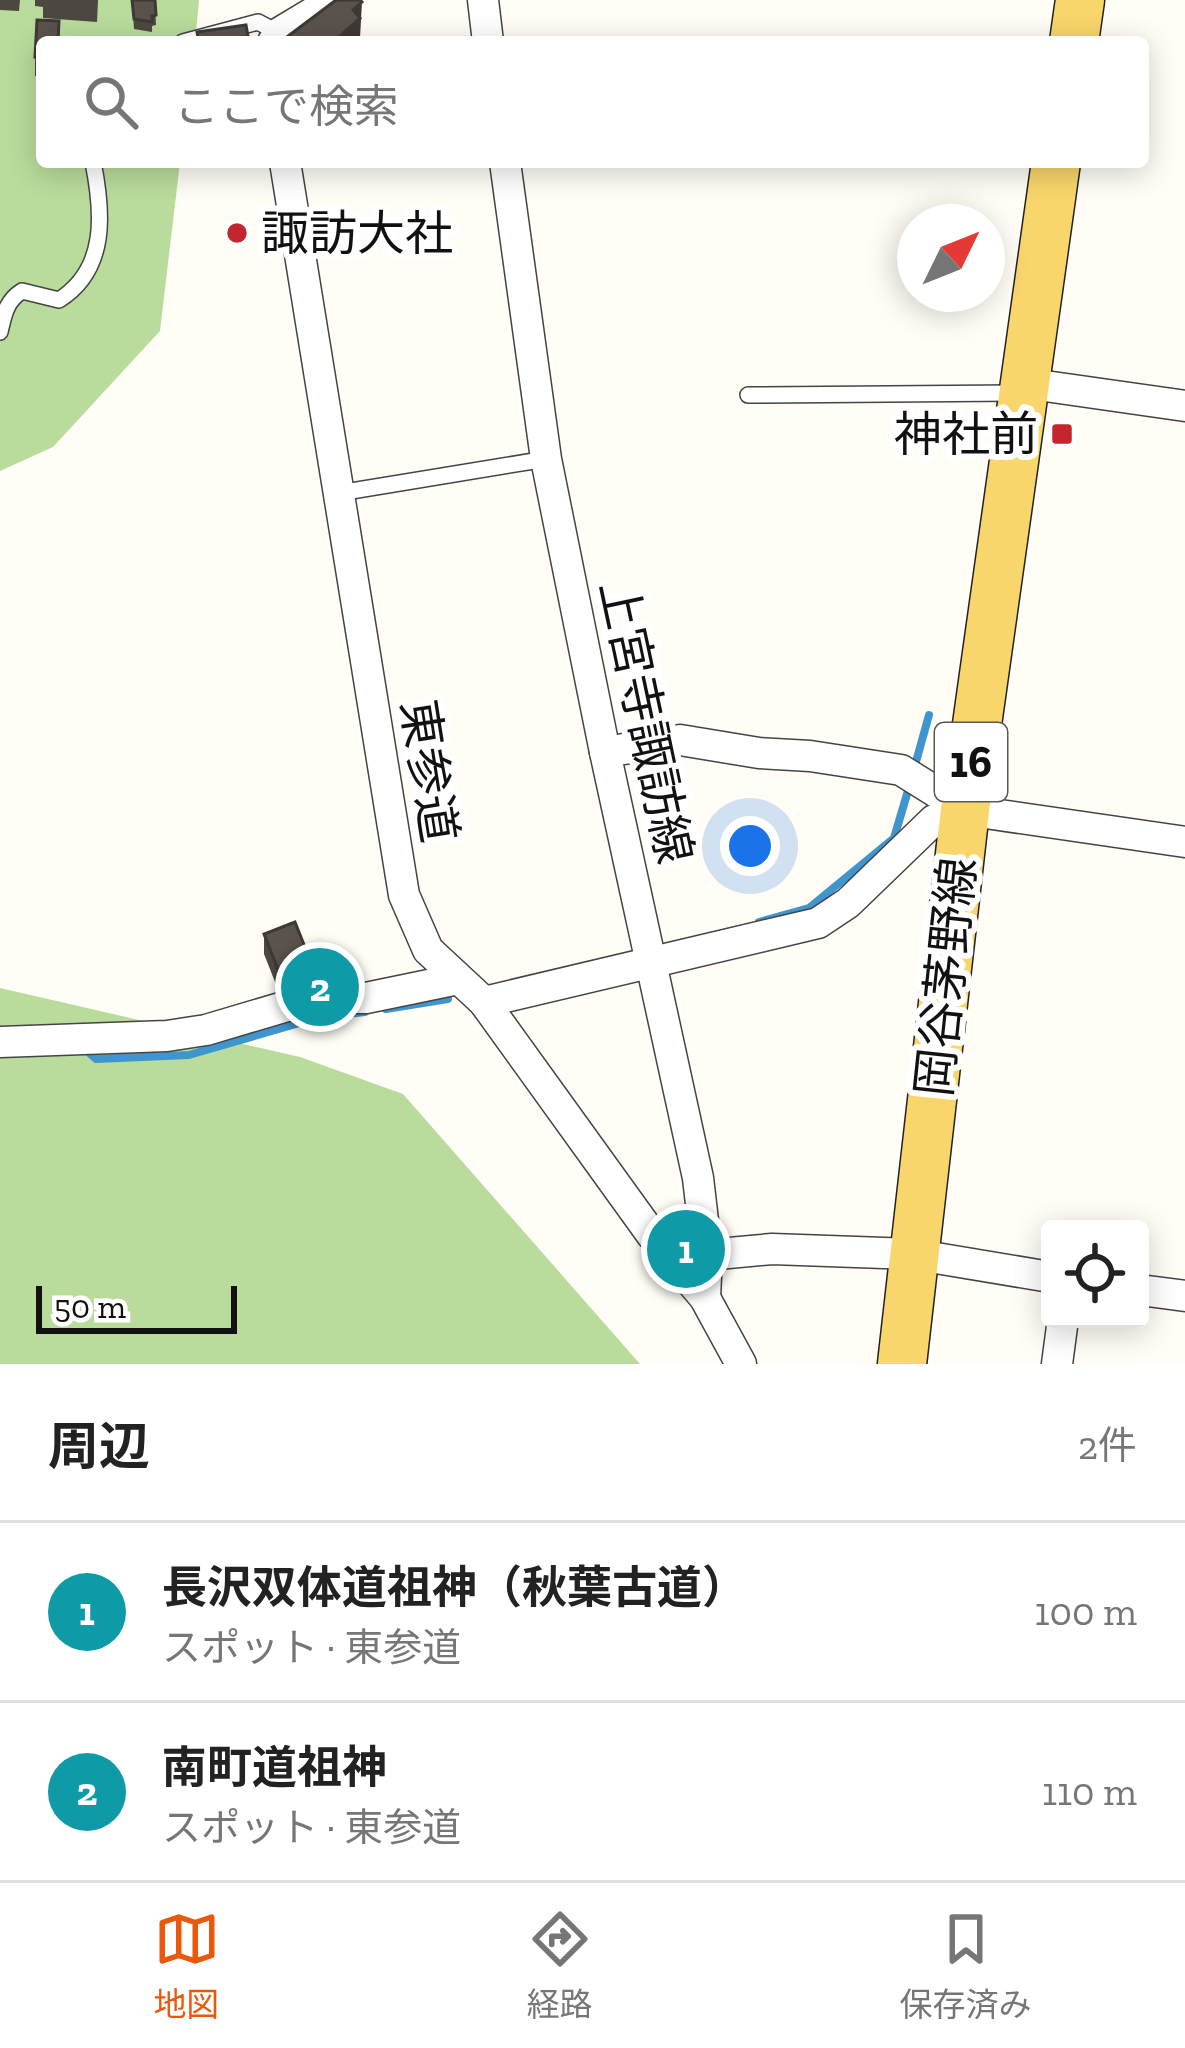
<!DOCTYPE html>
<html lang="ja">
<meta charset="utf-8">
<style>
body{margin:0;font-family:"Zilla Slab","Noto Sans JP",serif;background:#f2f2f2;color:#222}
.controls{position:absolute;right:36px;bottom:36px;display:grid;overflow:hidden;border-radius:12px;box-shadow:0 6px 30px #0003}
.controls button{width:108px;height:108px;display:grid;place-items:center;padding:0;border:0;border-bottom:3px solid #e0e0e0;background:#fff;color:#222;font:60px sans-serif}
.compass{position:absolute;left:897px;top:204px;width:108px;height:108px;border-radius:50%;background:#fff;box-shadow:0 6px 30px #0003;rotate:47deg}
.scale{position:absolute;left:36px;bottom:30px;width:201px;box-sizing:border-box;padding-left:12px;border:6px solid #111;border-top:0;font-size:33px;line-height:42px;white-space:nowrap;color:#111;-webkit-text-stroke:9px #fff;paint-order:stroke}
.you{position:absolute;left:750px;top:846px;width:42px;height:42px;margin:-30px;border:9px solid #fff;border-radius:50%;background:#1a73e8;box-shadow:0 0 0 18px #1a73e833}
.badge{display:grid;place-items:center;width:78px;height:78px;border-radius:50%;background:#ea580c;color:#fff;font-size:39px;font-weight:700}
.pin{position:absolute;translate:-50% -50%;border:6px solid #fff;box-shadow:0 3px 12px #0006}
.list{margin:0;padding:0;list-style:none}
h2{display:flex;justify-content:space-between;align-items:center;height:156px;margin:0;padding:0 48px;font-size:51px}
h2 small{font-size:39px;font-weight:400;color:#767676}
.list li{display:grid;grid-template-columns:78px 1fr auto;gap:36px;align-items:center;box-sizing:border-box;height:180px;padding:0 48px;border-top:3px solid #e0e0e0}
.list b{display:block;font-size:45px;white-space:nowrap}
.list p{margin:0;font-size:39px;white-space:nowrap;color:#767676}
.list em{font-size:39px;font-style:normal;color:#767676}
.icon{flex:none;width:66px;height:66px;fill:none;stroke:currentColor;stroke-width:2;stroke-linecap:round;stroke-linejoin:round}
.map{position:relative;flex:none;width:1185px;height:1364px;overflow:hidden}
.search{position:absolute;background:#fff;box-shadow:0 6px 30px #0003;left:36px;right:36px;top:36px;height:132px;display:flex;align-items:center;gap:30px;box-sizing:border-box;padding:0 42px;border-radius:12px;color:#767676;font-size:45px}
.sheet{height:516px;background:#fff}
nav{display:flex;justify-content:space-around;align-items:center;box-sizing:border-box;height:168px;border-top:3px solid #e0e0e0;background:#fff;font-size:33px;color:#767676}
nav a{display:grid;justify-items:center;gap:6px}
nav .on{color:#ea580c}
.map>svg:first-child{display:block}
</style>
<div class="map">
<svg width="1185" height="1364" viewBox="0 0 1185 1364">
<rect width="100%" height="100%" fill="#fffdf5"/>
<g fill="#b9dc9c">
<polygon points="0,0 199,0 195,42 42,42 42,162 180,162 160,331 53,447 0,471"/>
<polygon points="0,988 300,1057 403,1094 640,1364 0,1364"/>
</g>
<g fill="none" stroke-linecap="round" stroke-linejoin="round">
<g stroke="#3f96cf" stroke-width="8">
<polyline points="914,769 929,715"/>
<polyline points="759,922 809,908 894,838 910,784"/>
<polyline points="386,1009 448,999"/>
<polyline points="84,1048 96,1059 189,1055 320,1017 365,1012"/>
</g>
<defs>
<g id="lane">
<polyline points="183,42 258,22 279,33"/>
<path d="M 0,332 C 4,315 6,301 22,291 L 59,300 C 108,269 103,212 93,162"/>
<polyline points="748,395 1015,393"/>
<polyline points="339,493 546,459"/>
</g>
<g id="street">
<polyline points="483,0 488,42"/>
<polyline points="273,42 279,33 334,0"/>
<polyline points="285,162 404,895 428,950 484,1002 652,1235 705,1298 741,1364"/>
<polyline points="505,162 546,459 605,752 698,1178 707,1255 705,1298"/>
<polyline points="1024,383 1185,406"/>
<polyline points="605,752 680,740 759,753 810,756 901,770 965,810 1185,842"/>
<polyline points="484,1002 818,923 848,903 934,820 965,810"/>
<polyline points="0,1042 167,1036 206,1030 314,998 366,998 458,979"/>
<polyline points="707,1255 772,1249 912,1254 1050,1277"/>
<polyline points="1140,1290 1185,1296"/>
<polyline points="1057,1364 1063,1319"/>
</g>
<g id="primary">
<polyline points="1074,42 1080,0"/>
<polyline points="902,1364 965,810 1056,162"/>
</g>
</defs>
<use href="#lane" stroke="#444" stroke-width="18"/>
<use href="#street" stroke="#444" stroke-width="33"/>
<use href="#primary" stroke="#222" stroke-width="51"/>
<use href="#lane" stroke="#fff" stroke-width="15"/>
<use href="#street" stroke="#fff" stroke-width="30"/>
<use href="#primary" stroke="#f9d66b" stroke-width="48"/>
</g>
<g fill="#4d4742">
<polygon points="0,0 20,0 19,11 0,10"/>
<polygon points="35,0 98,0 97,22 43,18 43,7 35,6"/>
<polygon points="132,0 155,0 156,25 152,26 152,32 134,29"/>
<polygon points="42,42 42,77 35,76 35,57"/>
<polygon points="264,934 312,984 281,997 264,954"/>
</g>
<g fill="#3f3936">
<polygon points="362,2 360,38 355,42 333,42 353,10"/>
<polygon points="312,965 312,984 281,997 281,977"/>
</g>
<g fill="#5a524d" stroke="#3f3936" stroke-width="3">
<polygon points="132,0 155,0 156,15 152,16 152,22 134,19"/>
<polygon points="336,0 360,0 362,2 353,10 360,18 333,42 288,42 287,37"/>
<polygon points="37,20 59,21 58,42 42,42 42,57 35,57"/>
<polygon points="246,25 249,42 210,42 210,40 199,42 197,32"/>
<polygon points="295,922 312,965 281,977 264,934"/>
</g>
<g fill="#c4262e" stroke="#fff" stroke-width="4.5">
<circle cx="237" cy="233" r="12"/>
<rect x="1050" y="422" width="24" height="24" rx="6"/>
</g>
<g text-anchor="middle" dominant-baseline="central" stroke-width="12" stroke-linejoin="round" paint-order="stroke">
<rect fill="#fff" stroke="#585858" stroke-width="3" x="935" y="723" width="72" height="78" rx="9"/>
<g font-size="45" font-weight="bold" fill="#111">
<text x="971" y="762">16</text>
</g>
<g font-size="48" fill="#111" stroke="#fff" text-anchor="start">
<text x="261" y="233">諏訪大社</text>
<text x="1038" y="434" text-anchor="end">神社前</text>
</g>
<g font-size="48" fill="#111" stroke="#fff">
<text transform="translate(646 722) rotate(78)">上宮寺諏訪線</text>
<text transform="translate(429 771) rotate(81)">東参道</text>
<text transform="translate(946 977) rotate(-84)">岡谷茅野線</text>
</g>
</g>
</svg>
<div class="controls">
<button><svg class="icon" aria-label="locate" viewBox="0 0 24 24"><circle cx="12" cy="12" r="6"/><path d="M12 2v4M12 18v4M2 12h4M18 12h4"/></svg></button>
</div>
<svg class="compass" viewBox="-18 -18 36 36"><path d="M0-13l5 13h-10z" fill="#e53935"/><path d="M0 13l5-13h-10z" fill="#767676"/></svg>
<div class="scale">50 m</div>
<div class="you"></div>
<div class="pin badge" style="left:686px;top:1249px;background:#0f9aa8">1</div>
<div class="pin badge" style="left:320px;top:987px;background:#0f9aa8">2</div>
<div class="search"><svg class="icon" aria-label="search" viewBox="0 0 24 24"><circle cx="10" cy="10" r="6"/><path d="M15 15l6 6"/></svg>ここで検索</div>
</div>
<section class="sheet">
<h2>周辺<small>2件</small></h2>
<ul class="list">
<li><span class="badge" style="background:#0f9aa8">1</span><div><b>長沢双体道祖神（秋葉古道）</b><p>スポット · 東参道</p></div><em>100 m</em></li>
<li><span class="badge" style="background:#0f9aa8">2</span><div><b>南町道祖神</b><p>スポット · 東参道</p></div><em>110 m</em></li>
</ul>
</section>
<nav>
<a class="on"><svg class="icon" aria-label="map" viewBox="0 0 24 24"><path d="M3 6l6-2 6 2 6-2v14l-6 2-6-2-6 2zM9 4v14M15 6v14"/></svg>地図</a>
<a><svg class="icon" aria-label="directions" viewBox="0 0 24 24"><path d="M12 3l9 9-9 9-9-9zM9 14v-3h6M13 9l2 2-2 2"/></svg>経路</a>
<a><svg class="icon" aria-label="saved" viewBox="0 0 24 24"><path d="M7 4h10v16l-5-4-5 4z"/></svg>保存済み</a>
</nav>
